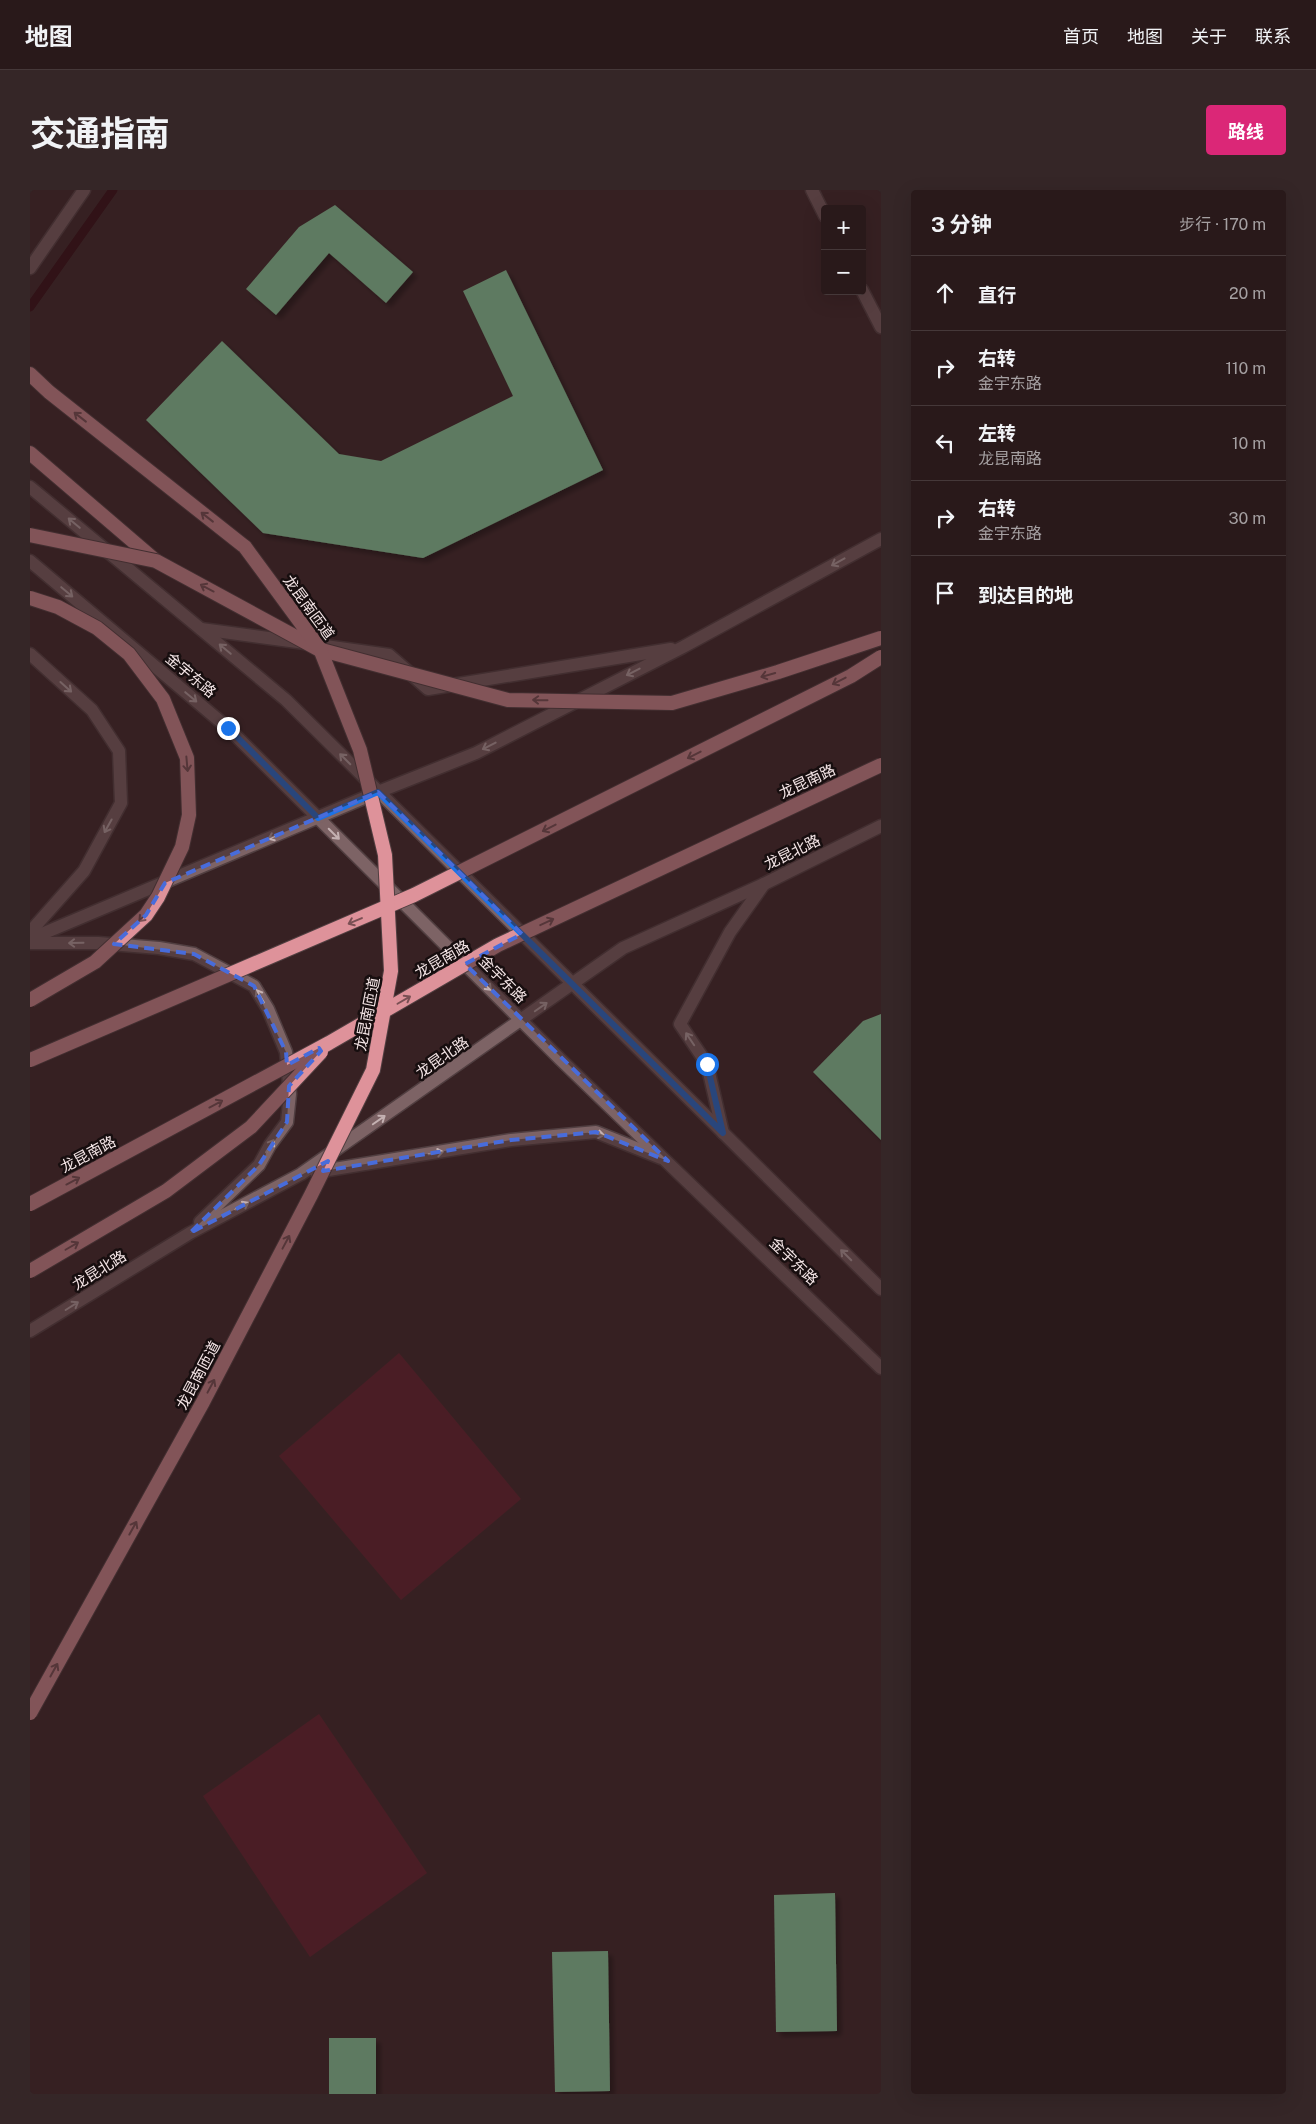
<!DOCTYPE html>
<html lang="zh">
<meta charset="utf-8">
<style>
body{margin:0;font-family:"Public Sans","Noto Sans SC",sans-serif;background:#352627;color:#f1f3f6}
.controls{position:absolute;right:15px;top:15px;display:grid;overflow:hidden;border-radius:5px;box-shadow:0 5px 20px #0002}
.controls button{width:45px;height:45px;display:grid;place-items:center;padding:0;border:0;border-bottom:1px solid #453839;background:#29191a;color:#f1f3f6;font:25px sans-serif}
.stop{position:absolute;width:15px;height:15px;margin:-11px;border:4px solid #1a73e8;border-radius:50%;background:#fff}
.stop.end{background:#1a73e8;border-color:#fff;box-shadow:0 1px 5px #0008}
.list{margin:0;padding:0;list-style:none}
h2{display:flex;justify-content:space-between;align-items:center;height:65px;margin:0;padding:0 20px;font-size:21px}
h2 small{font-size:16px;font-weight:400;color:#a5a0a2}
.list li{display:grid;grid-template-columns:32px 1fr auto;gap:15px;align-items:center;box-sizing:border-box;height:75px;padding:0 20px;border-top:1px solid #453839}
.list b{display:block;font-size:19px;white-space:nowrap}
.list p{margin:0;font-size:16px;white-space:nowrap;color:#a5a0a2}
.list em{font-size:16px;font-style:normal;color:#a5a0a2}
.icon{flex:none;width:28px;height:28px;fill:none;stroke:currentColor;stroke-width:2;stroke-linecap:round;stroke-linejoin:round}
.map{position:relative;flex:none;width:851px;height:1904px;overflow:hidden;border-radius:5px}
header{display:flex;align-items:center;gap:30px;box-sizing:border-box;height:70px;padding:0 25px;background:#29191a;border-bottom:1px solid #453839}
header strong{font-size:24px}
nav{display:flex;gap:28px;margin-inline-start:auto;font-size:18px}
.intro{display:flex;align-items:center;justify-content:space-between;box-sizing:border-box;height:120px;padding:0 30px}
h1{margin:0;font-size:35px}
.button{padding:12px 22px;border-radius:5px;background:#db2777;color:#fff;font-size:18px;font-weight:700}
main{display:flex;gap:30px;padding:0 30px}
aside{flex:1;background:#29191a;border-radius:5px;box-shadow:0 5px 20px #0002}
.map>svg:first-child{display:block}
</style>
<header>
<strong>地图</strong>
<nav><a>首页</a><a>地图</a><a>关于</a><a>联系</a></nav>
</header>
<div class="intro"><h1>交通指南</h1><a class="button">路线</a></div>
<main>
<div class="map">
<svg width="851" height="1904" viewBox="0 0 851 1904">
<defs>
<filter id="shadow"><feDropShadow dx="4.5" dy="4.5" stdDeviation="2.5" flood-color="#0009"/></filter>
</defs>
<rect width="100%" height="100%" fill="#372123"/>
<g fill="#621a29">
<polygon points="369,1163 491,1309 371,1410 249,1266"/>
<polygon points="289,1524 397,1683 280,1767 173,1606"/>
</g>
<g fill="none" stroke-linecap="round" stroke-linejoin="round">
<polyline stroke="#2a0109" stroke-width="9" points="0,117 83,0"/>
</g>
<g fill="#8fe6ad" filter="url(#shadow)">
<polygon points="305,15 383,82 356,113 299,63 246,125 216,99 269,37"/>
<polygon points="476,80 573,280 393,368 233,343 116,230 192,151 309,264 351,271 483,206 433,101"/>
<polygon points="851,824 851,950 783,882 833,831"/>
<polygon points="805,1703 807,1841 746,1842 744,1705"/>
<polygon points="578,1761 580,1901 525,1902 522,1762"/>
<rect x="299" y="1848" width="47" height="56"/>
</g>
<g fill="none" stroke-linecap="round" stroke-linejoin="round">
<defs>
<g id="minor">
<polyline points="782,0 795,26"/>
<polyline points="0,78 54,0"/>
<polyline points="832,100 851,137"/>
</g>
<g id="secondary">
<polyline points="0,297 256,510 851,1099"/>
<polyline points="0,371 198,538 530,869 851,1178"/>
<polyline points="171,439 275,453"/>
<polyline points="295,456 359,465 398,499 641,459"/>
<polyline points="0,464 62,520 89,561 91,613 54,681 0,742"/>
<polyline points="0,749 348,602 446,563 653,457 851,349"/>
<polyline points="0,753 68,753 129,758 164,764 224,796 238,819 256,862 260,904 257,932 240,955 229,975 170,1032"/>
<polyline points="693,943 677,874 650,834 700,742 734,694"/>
<polyline points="286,982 481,950 566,942 631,968"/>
<polyline points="0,1141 160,1043 271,984 593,758 734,694 851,636"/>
</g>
<g id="trunk">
<polyline points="0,184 19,202 215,357"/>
<polyline points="0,263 126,371"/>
</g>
</defs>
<use href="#minor" stroke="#513f41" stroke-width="15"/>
<use href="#secondary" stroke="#513f41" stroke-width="15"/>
<use href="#trunk" stroke="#513f41" stroke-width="16"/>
<use href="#minor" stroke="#7d6365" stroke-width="12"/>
<use href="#secondary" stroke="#7d6365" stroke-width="12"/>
<use href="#trunk" stroke="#de929a" stroke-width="14"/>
<defs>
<g id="trunk-bridge">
<polyline points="0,345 126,371 288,459 478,510 642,513 748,482 851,448"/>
<polyline points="0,408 28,417 67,438 99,464 133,509 157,568 159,625 152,657 128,707 116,725 65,772 0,810"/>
<polyline points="0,870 384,705 821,486 851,467"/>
<polyline points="0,1014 299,853 468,755 851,575"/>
<polyline points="0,1081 136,1001 221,937 291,862"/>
<polyline points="0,1523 173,1212 281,1005 343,880 361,781 355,665 330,560 290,459 215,357"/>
</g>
</defs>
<use href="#trunk-bridge" stroke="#513f41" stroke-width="16" stroke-linecap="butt"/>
<use href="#trunk-bridge" stroke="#de929a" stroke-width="14"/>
</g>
<defs><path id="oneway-shaft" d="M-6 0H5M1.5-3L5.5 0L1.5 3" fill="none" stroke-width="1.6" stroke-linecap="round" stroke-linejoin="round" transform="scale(1.25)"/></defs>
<g stroke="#7a5054">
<use href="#oneway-shaft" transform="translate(50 227) rotate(-142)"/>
<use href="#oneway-shaft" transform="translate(177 327) rotate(-142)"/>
<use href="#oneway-shaft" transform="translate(177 398) rotate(-152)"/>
<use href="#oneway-shaft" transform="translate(738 485) rotate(164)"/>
<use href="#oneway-shaft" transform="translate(809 491) rotate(153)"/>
<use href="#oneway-shaft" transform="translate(510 510) rotate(-179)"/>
<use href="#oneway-shaft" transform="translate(664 565) rotate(153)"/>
<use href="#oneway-shaft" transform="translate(157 574) rotate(85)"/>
<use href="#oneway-shaft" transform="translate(519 638) rotate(153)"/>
<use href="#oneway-shaft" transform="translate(114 726) rotate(132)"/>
<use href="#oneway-shaft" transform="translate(325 731) rotate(157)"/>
<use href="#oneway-shaft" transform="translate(517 732) rotate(-25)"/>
<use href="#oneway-shaft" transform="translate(374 810) rotate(-30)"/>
<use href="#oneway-shaft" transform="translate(186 914) rotate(-28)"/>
<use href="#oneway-shaft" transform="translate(43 991) rotate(-28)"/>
<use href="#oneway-shaft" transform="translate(256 1052) rotate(-62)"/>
<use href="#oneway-shaft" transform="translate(42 1056) rotate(-30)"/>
<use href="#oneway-shaft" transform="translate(181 1196) rotate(-62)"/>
<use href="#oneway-shaft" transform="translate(103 1338) rotate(-61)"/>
<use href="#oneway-shaft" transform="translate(24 1480) rotate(-61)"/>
</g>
<g stroke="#c4b1b2">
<use href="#oneway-shaft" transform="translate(44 333) rotate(-140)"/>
<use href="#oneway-shaft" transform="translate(808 372) rotate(151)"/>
<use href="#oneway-shaft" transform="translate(37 402) rotate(40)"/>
<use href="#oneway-shaft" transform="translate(195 459) rotate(-140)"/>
<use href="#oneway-shaft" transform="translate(603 482) rotate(153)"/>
<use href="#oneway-shaft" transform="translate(36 497) rotate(42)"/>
<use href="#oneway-shaft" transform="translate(161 507) rotate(40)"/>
<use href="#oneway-shaft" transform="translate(459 556) rotate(153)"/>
<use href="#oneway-shaft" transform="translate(315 569) rotate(-135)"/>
<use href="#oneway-shaft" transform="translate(78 636) rotate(119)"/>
<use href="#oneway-shaft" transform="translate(304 644) rotate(45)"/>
<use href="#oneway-shaft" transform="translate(245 646) rotate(157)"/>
<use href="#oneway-shaft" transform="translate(46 753) rotate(179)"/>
<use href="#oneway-shaft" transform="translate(456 795) rotate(45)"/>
<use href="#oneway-shaft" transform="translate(230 806) rotate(-121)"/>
<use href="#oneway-shaft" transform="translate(511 817) rotate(-35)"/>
<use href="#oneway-shaft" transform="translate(660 849) rotate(-124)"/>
<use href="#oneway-shaft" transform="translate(349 930) rotate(-35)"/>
<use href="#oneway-shaft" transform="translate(567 944) rotate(10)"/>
<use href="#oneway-shaft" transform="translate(240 956) rotate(-58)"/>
<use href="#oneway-shaft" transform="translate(406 963) rotate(-9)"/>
<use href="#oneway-shaft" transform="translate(212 1016) rotate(-28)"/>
<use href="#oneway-shaft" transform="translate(816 1065) rotate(-135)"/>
<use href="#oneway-shaft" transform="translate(42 1116) rotate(-32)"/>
</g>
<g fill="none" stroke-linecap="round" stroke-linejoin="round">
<polyline stroke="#1a73e8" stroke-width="6" points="198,538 288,628 348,602 693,943 677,874"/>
</g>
<path d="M0 0H851V1904H0ZM 348,602 L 492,744 L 435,774 L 638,971 L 566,942 L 481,950 L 293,981 L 298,971 L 160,1043 L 229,975 L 257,932 L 259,896 L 291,861 L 289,858 L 257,875 L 256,862 L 224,796 L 164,764 L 84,754 L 116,725 L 135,693 Z" fill="#372123" fill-opacity=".55" fill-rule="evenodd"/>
<path fill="none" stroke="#486cdb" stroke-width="4" stroke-dasharray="10 6" stroke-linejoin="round" d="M 348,602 L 492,744 L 435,774 L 638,971 L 566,942 L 481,950 L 293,981 L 298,971 L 160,1043 L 229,975 L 257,932 L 259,896 L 291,861 L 289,858 L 257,875 L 256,862 L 224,796 L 164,764 L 84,754 L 116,725 L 135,693 Z"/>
<g text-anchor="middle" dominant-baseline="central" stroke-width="5" stroke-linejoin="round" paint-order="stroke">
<g font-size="15" fill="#f4e5e6" stroke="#170e0f">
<text transform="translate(279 417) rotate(54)">龙昆南匝道</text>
<text transform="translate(161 485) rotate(40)">金宇东路</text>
<text transform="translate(777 591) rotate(-25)">龙昆南路</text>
<text transform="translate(762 662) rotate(-26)">龙昆北路</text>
<text transform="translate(412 769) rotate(-30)">龙昆南路</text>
<text transform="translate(473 789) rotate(45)">金宇东路</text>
<text transform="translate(337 824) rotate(-79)">龙昆南匝道</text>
<text transform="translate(412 867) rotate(-35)">龙昆北路</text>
<text transform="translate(58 964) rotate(-28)">龙昆南路</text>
<text transform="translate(764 1071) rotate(44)">金宇东路</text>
<text transform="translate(69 1080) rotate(-32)">龙昆北路</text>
<text transform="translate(168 1185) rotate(-62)">龙昆南匝道</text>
</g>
</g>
</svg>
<div class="controls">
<button>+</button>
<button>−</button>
</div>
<div class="stop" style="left:677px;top:874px"></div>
<div class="stop end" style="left:198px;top:538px"></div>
</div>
<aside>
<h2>3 分钟<small>步行 · 170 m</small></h2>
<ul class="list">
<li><svg class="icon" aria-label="ahead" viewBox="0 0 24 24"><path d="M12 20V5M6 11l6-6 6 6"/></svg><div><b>直行</b></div><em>20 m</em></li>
<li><svg class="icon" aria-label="right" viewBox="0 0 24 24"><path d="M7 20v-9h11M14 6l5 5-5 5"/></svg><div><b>右转</b><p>金宇东路</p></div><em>110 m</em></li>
<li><svg class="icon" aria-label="left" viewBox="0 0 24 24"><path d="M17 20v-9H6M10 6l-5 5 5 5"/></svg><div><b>左转</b><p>龙昆南路</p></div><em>10 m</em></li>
<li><svg class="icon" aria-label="right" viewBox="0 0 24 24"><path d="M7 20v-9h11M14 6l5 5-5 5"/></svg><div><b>右转</b><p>金宇东路</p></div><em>30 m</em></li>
<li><svg class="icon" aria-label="arrive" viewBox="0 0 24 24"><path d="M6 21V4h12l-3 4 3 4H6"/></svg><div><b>到达目的地</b></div></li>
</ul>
</aside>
</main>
